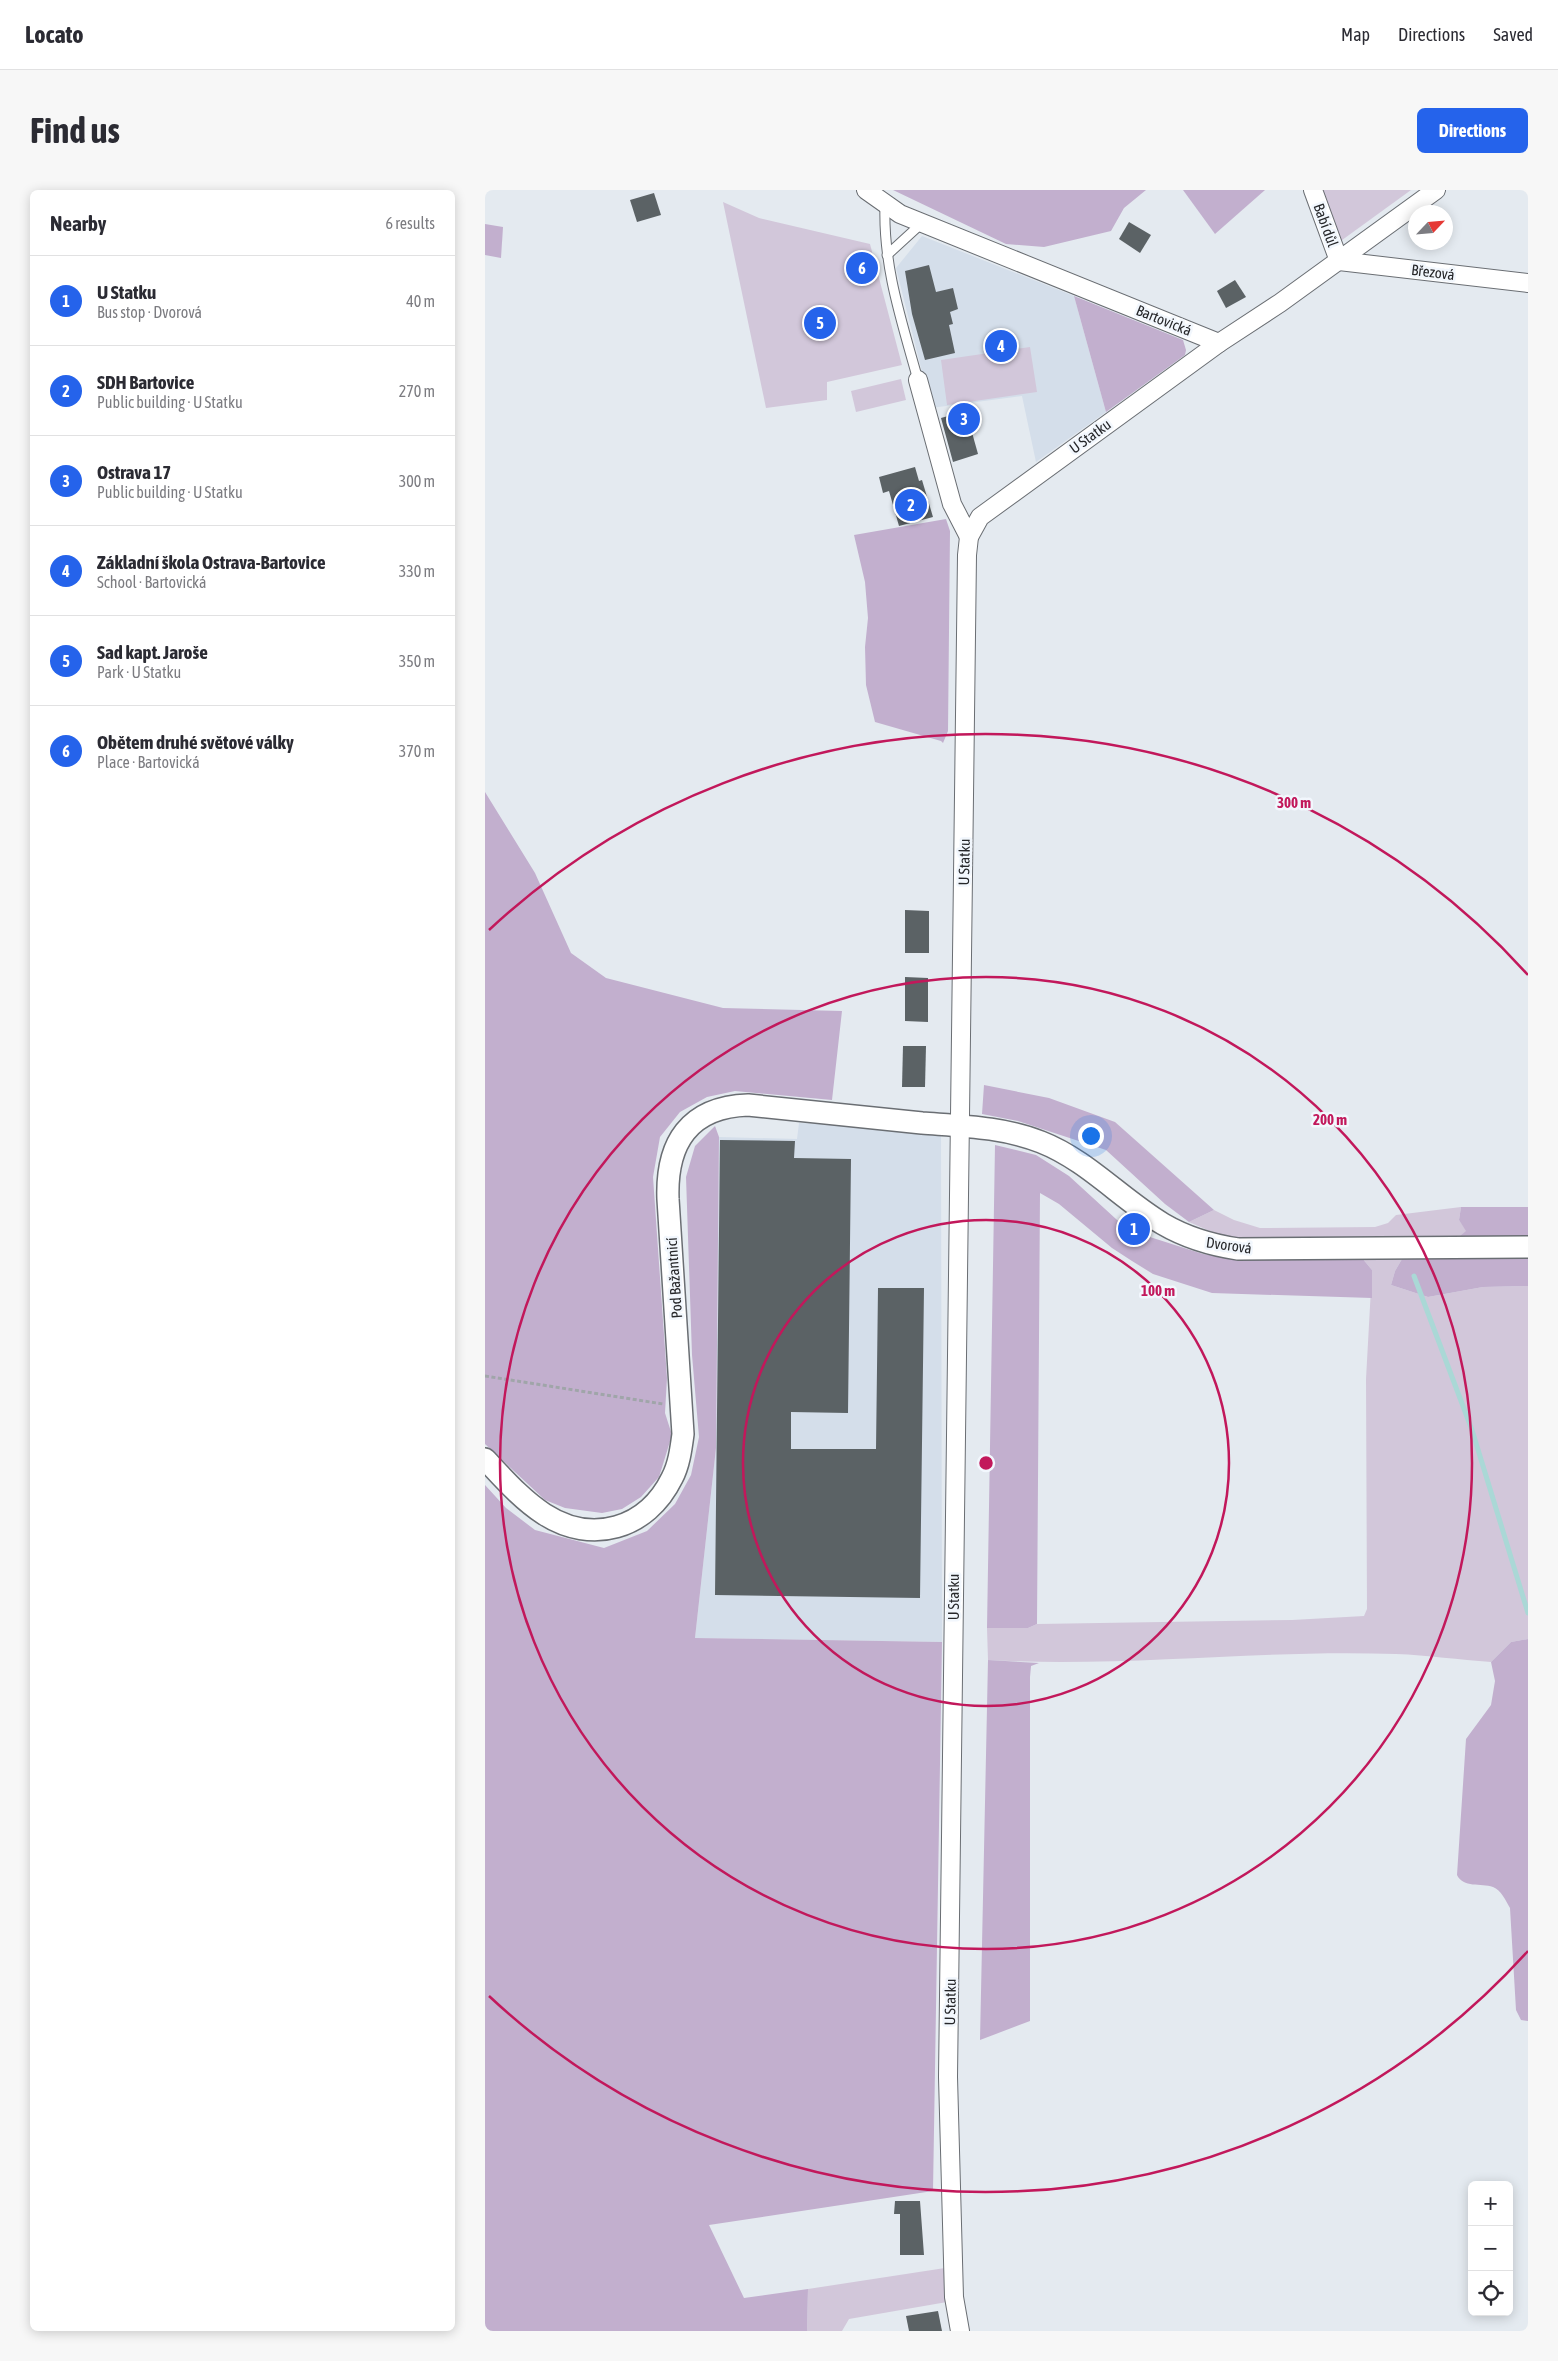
<!DOCTYPE html>
<meta charset="utf-8">
<style>
body{margin:0;font-family:"Asap Condensed",sans-serif;background:#f7f7f7;color:#2b2b33}
.controls{position:absolute;right:15px;bottom:15px;display:grid;overflow:hidden;border-radius:8px;box-shadow:0 2px 12px #0003}
.controls button{width:45px;height:45px;display:grid;place-items:center;padding:0;border:0;border-bottom:1px solid #e1e1e2;background:#fff;color:#2b2b33;font:25px sans-serif}
.compass{position:absolute;left:923px;top:15px;width:45px;height:45px;border-radius:50%;background:#fff;box-shadow:0 2px 12px #0003;rotate:64deg}
.you{position:absolute;left:605px;top:945px;width:18px;height:18px;margin:-12px;border:4px solid #fff;border-radius:50%;background:#1a73e8;box-shadow:0 0 0 8px #1a73e833}
.badge{display:grid;place-items:center;width:32px;height:32px;border-radius:50%;background:#2563eb;color:#fff;font-size:16px;font-weight:700}
.pin{position:absolute;translate:-50% -50%;border:2px solid #fff;box-shadow:0 1px 5px #0006}
.list{margin:0;padding:0;list-style:none}
h2{display:flex;justify-content:space-between;align-items:center;height:65px;margin:0;padding:0 20px;font-size:21px}
h2 small{font-size:16px;font-weight:400;color:#7c7c81}
.list li{display:grid;grid-template-columns:32px 1fr auto;gap:15px;align-items:center;box-sizing:border-box;height:90px;padding:0 20px;border-top:1px solid #e1e1e2}
.list b{display:block;font-size:19px;white-space:nowrap}
.list p{margin:0;font-size:16px;white-space:nowrap;color:#7c7c81}
.list em{font-size:16px;font-style:normal;color:#7c7c81}
.icon{flex:none;width:28px;height:28px;fill:none;stroke:currentColor;stroke-width:2;stroke-linecap:round;stroke-linejoin:round}
.map{position:relative;flex:none;width:1043px;height:2141px;overflow:hidden;border-radius:8px}
header{display:flex;align-items:center;gap:30px;box-sizing:border-box;height:70px;padding:0 25px;background:#fff;border-bottom:1px solid #e1e1e2}
header strong{font-size:24px}
nav{display:flex;gap:28px;margin-inline-start:auto;font-size:18px}
.intro{display:flex;align-items:center;justify-content:space-between;box-sizing:border-box;height:120px;padding:0 30px}
h1{margin:0;font-size:35px}
.button{padding:12px 22px;border-radius:8px;background:#2563eb;color:#fff;font-size:18px;font-weight:700}
main{display:flex;gap:30px;padding:0 30px}
aside{flex:1;background:#fff;border-radius:8px;box-shadow:0 2px 12px #0003}
.map>svg:first-child{display:block}
</style>
<header>
<strong>Locato</strong>
<nav><a>Map</a><a>Directions</a><a>Saved</a></nav>
</header>
<div class="intro"><h1>Find us</h1><a class="button">Directions</a></div>
<main>
<aside>
<h2>Nearby<small>6 results</small></h2>
<ul class="list">
<li><span class="badge">1</span><div><b>U Statku</b><p>Bus stop · Dvorová</p></div><em>40 m</em></li>
<li><span class="badge">2</span><div><b>SDH Bartovice</b><p>Public building · U Statku</p></div><em>270 m</em></li>
<li><span class="badge">3</span><div><b>Ostrava 17</b><p>Public building · U Statku</p></div><em>300 m</em></li>
<li><span class="badge">4</span><div><b>Základní škola Ostrava-Bartovice</b><p>School · Bartovická</p></div><em>330 m</em></li>
<li><span class="badge">5</span><div><b>Sad kapt. Jaroše</b><p>Park · U Statku</p></div><em>350 m</em></li>
<li><span class="badge">6</span><div><b>Obětem druhé světové války</b><p>Place · Bartovická</p></div><em>370 m</em></li>
</ul>
</aside>
<div class="map">
<svg width="1043" height="2141" viewBox="0 0 1043 2141">
<rect width="100%" height="100%" fill="#e4eaf0"/>
<g fill="#d4deea">
<polygon points="437,46 589,106 621,222 551,272 537,206 446,218 411,78"/>
<polygon points="314,933 456,937 457,1452 210,1448 231,1258 234,947 312,949"/>
</g>
<g fill="#d2c7da">
<polygon points="834,0 926,0 853,53"/>
<polygon points="238,12 274,28 385,54 417,175 342,192 342,210 281,218"/>
<polygon points="545,157 552,202 462,215 456,170"/>
<polygon points="416,189 421,210 371,222 366,201"/>
<polygon points="976,1017 974,1030 982,1041 969,1051 825,1052 741,1048 704,1032 729,1020 749,1030 775,1038 890,1037 903,1033 911,1025"/>
<path d="M 877,1068 L 917,1069 L 910,1081 L 906,1095 L 943,1107 L 998,1097 L 1043,1096 L 1043,1449 L 1026,1452 L 1006,1472 C 974,1470 943,1465 911,1464 C 775,1459 639,1478 503,1470 L 502,1438 L 543,1438 L 552,1434 L 807,1430 L 879,1426 L 882,1419 L 881,1189 L 887,1080 Z"/>
<polygon points="460,2078 462,2112 364,2129 357,2141 322,2141 323,2099"/>
</g>
<g fill="#c2afce">
<polygon points="408,0 661,0 639,18 626,41 559,57 521,54"/>
<polygon points="698,0 780,0 730,44"/>
<polygon points="0,34 18,37 16,68 0,65"/>
<polygon points="589,106 698,150 701,160 700,165 621,222"/>
<polygon points="461,329 465,341 463,541 458,553 456,551 390,532 381,495 380,457 383,428 380,392 369,345"/>
<polygon points="0,602 50,683 86,763 121,788 238,818 357,821 347,910 250,901 222,907 195,922 175,947 168,987 182,1188 180,1223 187,1245 174,1287 156,1307 137,1319 117,1323 80,1318 60,1310 0,1254"/>
<polygon points="499,895 564,908 630,932 729,1020 704,1032 680,1014 621,960 533,931 497,924"/>
<polygon points="230,936 234,947 231,1258 210,1448 457,1452 448,2001 224,2035 259,2108 323,2099 322,2141 0,2141 0,1295 21,1318 50,1340 119,1358 162,1341 190,1314 206,1285 214,1247 207,1165 201,987 210,956"/>
<polygon points="510,955 551,965 584,986 643,1040 718,1064 756,1070 877,1068 887,1080 887,1108 727,1103 699,1094 668,1084 647,1071 627,1058 574,1014 555,1003 552,1434 543,1438 502,1438"/>
<polygon points="976,1017 1043,1017 1043,1049 969,1051 981,1041 974,1030"/>
<polygon points="1043,1068 1043,1096 998,1097 943,1107 906,1095 910,1081 917,1069"/>
<path d="M 1043,1449 L 1043,1831 L 1036,1830 L 1031,1820 L 1025,1718 C 1021,1711 1016,1700 1008,1697 C 996,1693 978,1698 972,1685 L 981,1549 L 1006,1515 L 1010,1491 L 1006,1472 L 1026,1452 Z"/>
<polygon points="503,1470 554,1473 546,1476 545,1487 545,1831 495,1850"/>
</g>
<g fill="none" stroke-linecap="round" stroke-linejoin="round">
<polyline stroke="#aad8d6" stroke-width="5" points="929,1086 987,1240 1043,1423"/>
</g>
<g fill="#5b6265">
<polygon points="169,3 176,25 152,32 145,10"/>
<polygon points="644,32 666,45 655,63 634,49"/>
<polygon points="444,75 451,102 468,98 473,119 465,122 468,134 464,135 470,163 440,170 427,124 420,81"/>
<polygon points="750,90 761,107 741,118 732,101"/>
<polygon points="481,221 493,264 468,272 456,228"/>
<polygon points="430,277 434,291 437,290 448,327 414,336 404,301 398,303 394,287"/>
<polygon points="420,720 444,721 444,763 420,763"/>
<polygon points="420,787 443,788 443,832 420,831"/>
<polygon points="418,856 441,856 440,897 417,897"/>
<polygon points="235,950 310,951 309,968 366,969 363,1223 306,1222 306,1259 391,1259 393,1098 439,1098 435,1408 230,1405"/>
<polygon points="410,2011 435,2011 439,2065 415,2065 415,2024 409,2024"/>
<polygon points="453,2121 457,2141 424,2141 421,2126"/>
</g>
<g fill="none" stroke-linecap="round" stroke-linejoin="round">
<defs>
<g id="service">
<path d="M 400,16 C 398,77 417,132 433,190"/>
<polyline points="402,65 437,33"/>
</g>
<g id="minor">
<polyline points="381,0 415,24 734,153 795,113 951,0"/>
<polyline points="828,0 854,71 1043,93"/>
<polyline points="433,190 467,314 484,347"/>
<polyline points="475,2141 469,2107 463,1887 482,365 484,347 495,327 734,153"/>
</g>
<path id="tertiary" d="M 0,1269 C 18,1288 36,1309 59,1324 C 107,1355 162,1339 187,1288 C 194,1275 196,1259 198,1244 L 183,1009 C 181,953 204,917 263,915 C 321,921 379,927 437,933 C 475,936 519,937 556,952 C 602,970 636,1009 678,1034 C 702,1048 726,1055 753,1059 L 1043,1057"/>
</defs>
<use href="#service" stroke="#6a6e73" stroke-width="11"/>
<use href="#minor" stroke="#6a6e73" stroke-width="20"/>
<use href="#tertiary" stroke="#6a6e73" stroke-width="24"/>
<polyline stroke="#a0a5a9" stroke-width="3" stroke-dasharray="4 2.5" stroke-linecap="butt" points="0,1186 178,1214"/>
<use href="#service" stroke="#fff" stroke-width="9"/>
<use href="#minor" stroke="#fff" stroke-width="18"/>
<use href="#tertiary" stroke="#fff" stroke-width="21"/>
</g>
<g fill="none" stroke="#c2185b" stroke-width="2.5">
<circle cx="501" cy="1273" r="243"/>
<circle cx="501" cy="1273" r="486"/>
<path d="M1043 1761A729 729 0 0 1 4 1806M4 740A729 729 0 0 1 1043 785"/>
</g>
<g text-anchor="middle" dominant-baseline="central" stroke-width="5" stroke-linejoin="round" paint-order="stroke">
<g font-size="15" fill="#26272a" stroke="#f2f7fd">
<text transform="translate(841 35) rotate(70)">Babí důl</text>
<text transform="translate(948 82) rotate(7)">Březová</text>
<text transform="translate(679 130) rotate(22)">Bartovická</text>
<text transform="translate(605 246) rotate(-36)">U Statku</text>
<text transform="translate(479 672) rotate(-89)">U Statku</text>
<text transform="translate(744 1055) rotate(8)">Dvorová</text>
<text transform="translate(189 1088) rotate(-94)">Pod Bažantnicí</text>
<text transform="translate(468 1407) rotate(-90)">U Statku</text>
<text transform="translate(465 1812) rotate(-89)">U Statku</text>
</g>
</g>
<circle cx="501" cy="1273" r="8" fill="#c2185b" stroke="#f2f7fd" stroke-width="2.5"/>
<g font-size="15" text-anchor="middle" font-weight="bold" fill="#c2185b" stroke="#f2f7fd" stroke-width="5" stroke-linejoin="round" paint-order="stroke">
<text x="809" y="618">300 m</text>
<text x="845" y="935">200 m</text>
<text x="673" y="1106">100 m</text>
</g>
</svg>
<div class="controls">
<button>+</button>
<button>−</button>
<button><svg class="icon" aria-label="locate" viewBox="0 0 24 24"><circle cx="12" cy="12" r="6"/><path d="M12 2v4M12 18v4M2 12h4M18 12h4"/></svg></button>
</div>
<svg class="compass" viewBox="-18 -18 36 36"><path d="M0-13l5 13h-10z" fill="#e53935"/><path d="M0 13l5-13h-10z" fill="#7c7c81"/></svg>
<div class="you"></div>
<div class="pin badge" style="left:649px;top:1039px">1</div>
<div class="pin badge" style="left:426px;top:315px">2</div>
<div class="pin badge" style="left:479px;top:229px">3</div>
<div class="pin badge" style="left:516px;top:156px">4</div>
<div class="pin badge" style="left:335px;top:133px">5</div>
<div class="pin badge" style="left:377px;top:78px">6</div>
</div>
</main>
